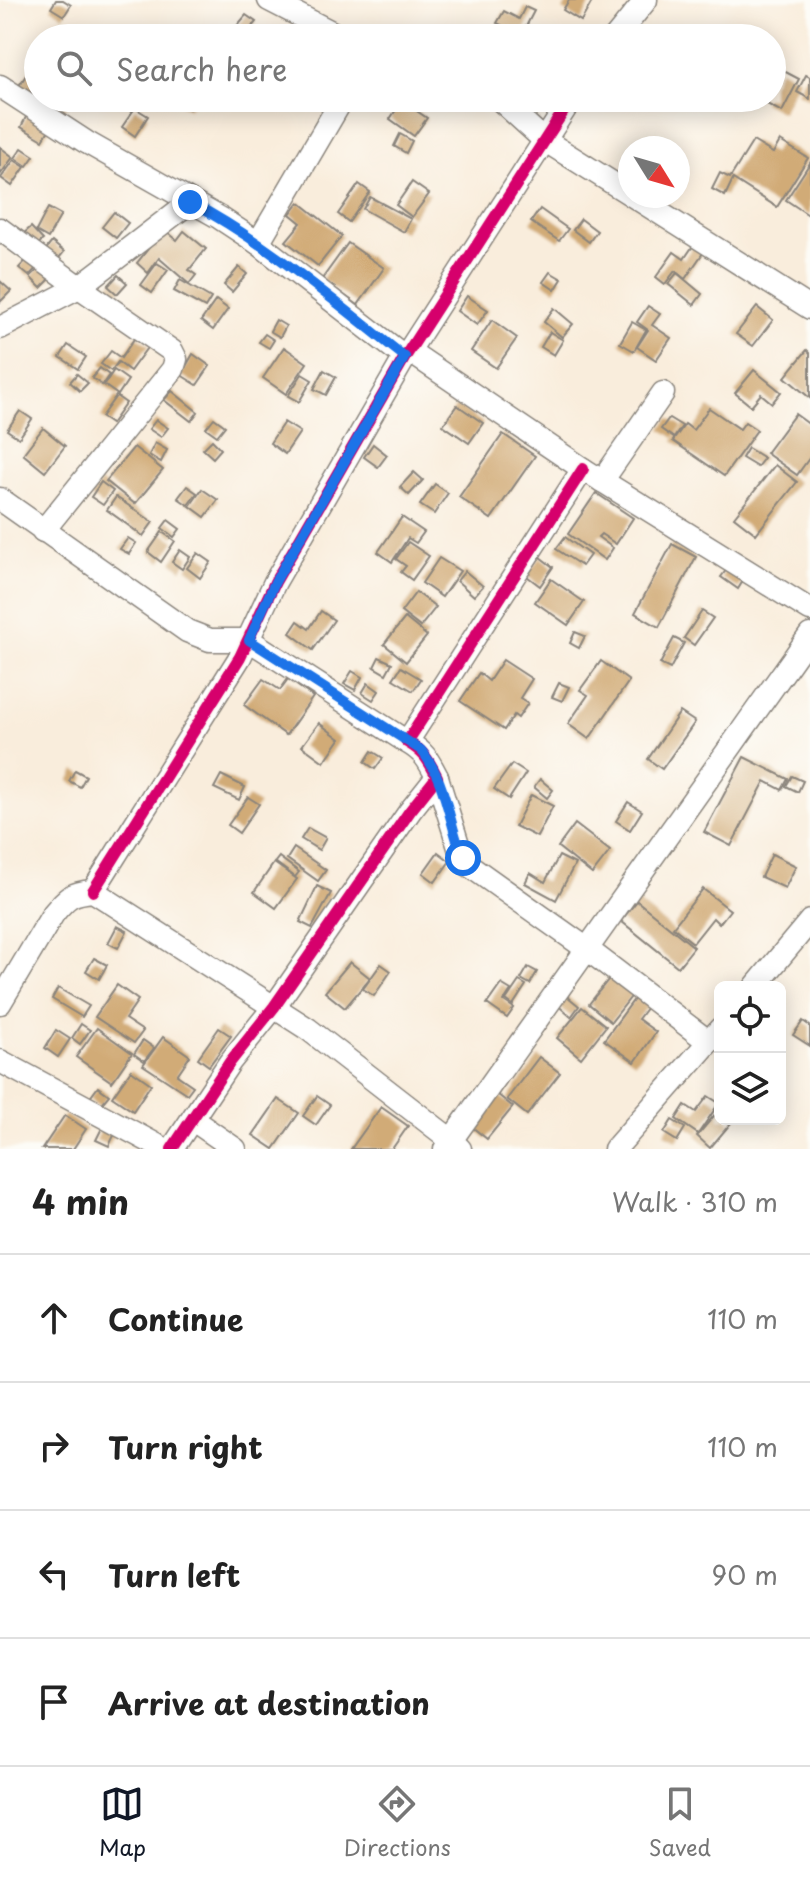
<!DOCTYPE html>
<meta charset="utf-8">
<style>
body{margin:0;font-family:"Playpen Sans",sans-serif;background:#f2f2f2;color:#222}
.controls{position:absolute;right:24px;bottom:24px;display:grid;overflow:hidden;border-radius:12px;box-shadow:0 4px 20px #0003}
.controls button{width:72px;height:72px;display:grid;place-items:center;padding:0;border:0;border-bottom:2px solid #e0e0e0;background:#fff;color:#222;font:40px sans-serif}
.compass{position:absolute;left:618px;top:136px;width:72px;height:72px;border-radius:50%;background:#fff;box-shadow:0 4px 20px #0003;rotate:127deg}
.stop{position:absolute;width:24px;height:24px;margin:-18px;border:6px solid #1a73e8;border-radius:50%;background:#fff}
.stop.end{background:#1a73e8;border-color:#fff;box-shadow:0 2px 8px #0008}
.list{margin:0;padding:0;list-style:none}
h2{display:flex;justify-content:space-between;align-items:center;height:104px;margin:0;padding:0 32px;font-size:34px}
h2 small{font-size:26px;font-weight:400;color:#767676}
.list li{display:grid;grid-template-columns:52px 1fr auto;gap:24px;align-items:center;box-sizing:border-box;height:128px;padding:0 32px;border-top:2px solid #e0e0e0}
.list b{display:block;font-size:30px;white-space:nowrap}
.list em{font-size:26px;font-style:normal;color:#767676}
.icon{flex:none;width:44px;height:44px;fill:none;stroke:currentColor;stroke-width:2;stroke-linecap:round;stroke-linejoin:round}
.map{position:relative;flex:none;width:810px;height:1149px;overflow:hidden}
.search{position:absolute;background:#fff;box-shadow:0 4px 20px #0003;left:24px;right:24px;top:24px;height:88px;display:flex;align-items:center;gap:20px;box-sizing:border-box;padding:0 28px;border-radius:44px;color:#767676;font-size:30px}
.sheet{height:616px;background:#fff}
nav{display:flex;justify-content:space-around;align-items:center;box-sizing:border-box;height:112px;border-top:2px solid #e0e0e0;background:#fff;font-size:22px;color:#767676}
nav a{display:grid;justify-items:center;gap:4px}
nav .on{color:#111827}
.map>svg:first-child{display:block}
</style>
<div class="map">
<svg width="810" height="1149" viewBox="0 0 810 1149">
<rect width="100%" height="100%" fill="#fdfcf7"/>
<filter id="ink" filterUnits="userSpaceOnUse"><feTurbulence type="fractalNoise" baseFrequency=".0125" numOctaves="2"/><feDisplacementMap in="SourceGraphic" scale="16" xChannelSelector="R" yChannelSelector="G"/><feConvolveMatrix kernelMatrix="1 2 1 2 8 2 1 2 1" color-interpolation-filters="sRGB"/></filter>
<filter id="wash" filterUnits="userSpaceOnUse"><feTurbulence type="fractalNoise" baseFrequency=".006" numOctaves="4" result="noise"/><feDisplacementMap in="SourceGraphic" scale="32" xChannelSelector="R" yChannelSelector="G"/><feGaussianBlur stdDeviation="1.8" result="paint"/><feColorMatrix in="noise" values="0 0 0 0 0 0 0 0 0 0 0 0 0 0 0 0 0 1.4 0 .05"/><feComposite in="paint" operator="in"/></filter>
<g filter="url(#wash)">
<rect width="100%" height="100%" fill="#f9eddc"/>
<g id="blocks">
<g fill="#d1ab77">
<polygon points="56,0 63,0 71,5 64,16 51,8"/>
<polygon points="569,0 593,0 581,21 563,10"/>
<polygon points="525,7 534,11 520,38 507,38 511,30 497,23 504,11 519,19"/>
<polygon points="246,15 256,22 245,35 236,27"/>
<polygon points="215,28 231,38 208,38"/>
<polygon points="38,58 38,82 29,95 18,87"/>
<polygon points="780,69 799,79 782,112 763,102 765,98 772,98 772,84"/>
<polygon points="806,75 810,77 810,99 797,92"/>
<polygon points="47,98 61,98 69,104 61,114 44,102"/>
<polygon points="171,98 196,98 189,109"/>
<polygon points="402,101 427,118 414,136 390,119"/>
<polygon points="135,108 148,116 135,136 122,127"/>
<polygon points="27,115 50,128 43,140 21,127"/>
<polygon points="400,134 412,141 406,153 394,146"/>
<polygon points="753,141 773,153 780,141 808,158 777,207 733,179 725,196 712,189 720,173 730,178"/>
<polygon points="0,147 13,157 0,175"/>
<polygon points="22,148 34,156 27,166 15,158"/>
<polygon points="14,160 25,167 12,186 1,178"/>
<polygon points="810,163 810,216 786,200"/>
<polygon points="412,182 429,194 412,217 396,205"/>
<polygon points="359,184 370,192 349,222 338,214"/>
<polygon points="370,197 411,219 404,232 363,209"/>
<polygon points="299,202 342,236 318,266 286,241 301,223 290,214"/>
<polygon points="48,208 61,215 48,238 36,231"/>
<polygon points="540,209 568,229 559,241 531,222"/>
<polygon points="114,212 128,223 116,238 102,227"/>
<polygon points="581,219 597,231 589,242 573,230"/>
<polygon points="31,227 43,240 33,248 21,236"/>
<polygon points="164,229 177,240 184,231 206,249 189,270 196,275 189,284 159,258 148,273 137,263"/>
<polygon points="52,242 64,252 55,263 43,253"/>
<polygon points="348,243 384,268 358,305 322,279"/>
<polygon points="695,243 705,250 685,279 675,271 665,284 656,277 674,252 684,259"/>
<polygon points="29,257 39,265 29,276 19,268"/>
<polygon points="157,263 168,270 152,293 141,285"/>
<polygon points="43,265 54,275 41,288 30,277"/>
<polygon points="239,267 247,274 232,292 224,285"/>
<polygon points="550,272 562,279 555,290 543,282"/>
<polygon points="677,273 702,294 694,305 668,284"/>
<polygon points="118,275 127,283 117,294 108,286"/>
<polygon points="180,280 211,298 205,308 174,291"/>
<polygon points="0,281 11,291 0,302"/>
<polygon points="467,296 488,310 477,325 457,311"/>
<polygon points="216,300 228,309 213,330 201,321"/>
<polygon points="648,306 660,314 652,325 671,338 656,360 637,347 648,330 637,322"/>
<polygon points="757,307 773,320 753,346 736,334"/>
<polygon points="554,308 573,324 562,337 544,322"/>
<polygon points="276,320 286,326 280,337 270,331"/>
<polygon points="492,320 517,338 496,368 471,351"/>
<polygon points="632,322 646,330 634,351 620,343"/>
<polygon points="550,332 563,340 554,355 541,347"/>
<polygon points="265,334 274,340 269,348 259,342"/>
<polygon points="136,336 149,345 130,371 118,362 111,371 101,364 111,351 121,358"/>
<polygon points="68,345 86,357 78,369 60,357"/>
<polygon points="284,347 307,363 286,394 263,378"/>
<polygon points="807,350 810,353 810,398 785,377"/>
<polygon points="193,354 210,366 197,385 181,375"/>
<polygon points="100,368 109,375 102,385 92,378"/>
<polygon points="114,370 128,380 118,395 104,385"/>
<polygon points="324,370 336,377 326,395 314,389"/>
<polygon points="754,370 781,392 772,403 761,394 751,406 735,393"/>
<polygon points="77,374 88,383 80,391 70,382"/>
<polygon points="302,374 312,380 299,402 288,396"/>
<polygon points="172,391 198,412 191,421 164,400"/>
<polygon points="116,396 126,403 111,424 101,417"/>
<polygon points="457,405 483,423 469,443 443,425"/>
<polygon points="709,408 740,429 745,422 757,430 724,476 673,441 685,424 693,430"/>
<polygon points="20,411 32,419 19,438 7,430"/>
<polygon points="795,414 810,425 810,457 797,475 766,453"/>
<polygon points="214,418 225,426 217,436 206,428"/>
<polygon points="669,418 682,426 674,438 661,429"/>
<polygon points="156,420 168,428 161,437 149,429"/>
<polygon points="284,422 300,432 285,454 270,443"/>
<polygon points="43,428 65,446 45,472 23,454"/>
<polygon points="503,434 535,456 491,519 459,497"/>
<polygon points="212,440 221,449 213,458 203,449"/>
<polygon points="155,443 167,450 161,462 149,455"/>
<polygon points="373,444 387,455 378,467 364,457"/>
<polygon points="134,447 163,470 135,504 106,481"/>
<polygon points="748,448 764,458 757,467 742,458"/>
<polygon points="775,465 797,482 756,534 734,517"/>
<polygon points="414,472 423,480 409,495 400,487"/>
<polygon points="101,482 113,491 103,505 91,497"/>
<polygon points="435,484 448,493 434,514 420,505"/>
<polygon points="187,486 197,493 188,505 178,498"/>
<polygon points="202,489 218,500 205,517 190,506"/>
<polygon points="596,493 633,518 616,544 601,534 598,537 613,548 605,560 568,534"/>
<polygon points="116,497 153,522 143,536 107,510"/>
<polygon points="402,517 424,532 416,543 408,538 392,562 378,552"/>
<polygon points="168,520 180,529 174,537 162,528"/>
<polygon points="162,532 175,541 161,562 148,552"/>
<polygon points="565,537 590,555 582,566 556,549"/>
<polygon points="128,538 136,543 129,554 120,549"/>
<polygon points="408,542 429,556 412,580 401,572 406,566 396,559"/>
<polygon points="672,544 696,557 659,627 635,613"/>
<polygon points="180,550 190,557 182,569 172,562"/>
<polygon points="198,553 211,562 200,578 187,568"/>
<polygon points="540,557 553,567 540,586 515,567 533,567"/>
<polygon points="439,558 460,571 442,597 422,583"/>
<polygon points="730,565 746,576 738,589 721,577"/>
<polygon points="465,571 483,586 474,596 457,581"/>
<polygon points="551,579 584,602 568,625 535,602"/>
<polygon points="416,592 436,607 420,627 401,612"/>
<polygon points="321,611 334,620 313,650 290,633 298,621 309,629"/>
<polygon points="702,611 713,618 694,645 684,638"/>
<polygon points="405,618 427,636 406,662 384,644"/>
<polygon points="575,632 585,636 579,648 570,643"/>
<polygon points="674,638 684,643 670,669 660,664"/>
<polygon points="379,657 392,663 386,674 374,667"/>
<polygon points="503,660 532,679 520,698 528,703 518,718 514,715 504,730 460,701 479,673 489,681"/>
<polygon points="601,661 629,681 589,739 568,724 588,695 580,690"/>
<polygon points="401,667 421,679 413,691 393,679"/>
<polygon points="352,671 362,677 355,690 344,684"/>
<polygon points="263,679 280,690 288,679 313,697 286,735 244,705"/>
<polygon points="368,683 379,691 373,700 362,693"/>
<polygon points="559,683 569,687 562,701 552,697"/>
<polygon points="680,712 695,722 662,769 648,759"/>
<polygon points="319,723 340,739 324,762 302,746"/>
<polygon points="372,751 383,758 375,769 365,762"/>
<polygon points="744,757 788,779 782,790 765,781 731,846 704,832"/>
<polygon points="512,764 526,773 509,799 494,789"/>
<polygon points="75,770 86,776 80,787 69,781"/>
<polygon points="221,775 245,787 239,800 214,788"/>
<polygon points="792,776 803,781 798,792 786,786"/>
<polygon points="540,779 553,790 547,798 534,787"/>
<polygon points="531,795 553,806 537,837 515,826"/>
<polygon points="248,797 259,804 239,833 228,825"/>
<polygon points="628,802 642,811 630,830 616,821"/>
<polygon points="575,824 610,851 592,874 558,847"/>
<polygon points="308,828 326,838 319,850 301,839"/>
<polygon points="294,848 326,870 318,881 287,859"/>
<polygon points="438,852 450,861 435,882 423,873"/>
<polygon points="772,854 796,866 785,888 761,877"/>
<polygon points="559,856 575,864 556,900 525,883 530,873 545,882"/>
<polygon points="279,857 299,872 295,877 275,862"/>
<polygon points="274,863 297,879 276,908 254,892"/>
<polygon points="317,886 331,893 312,928 300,922"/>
<polygon points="703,889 730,910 719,924 713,918 693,943 673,927"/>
<polygon points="637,901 694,947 678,967 621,921"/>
<polygon points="117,926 127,931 118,948 108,943"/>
<polygon points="94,958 107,965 99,979 86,971"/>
<polygon points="350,962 370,978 345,1008 325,992"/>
<polygon points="381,964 391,971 374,996 363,989"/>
<polygon points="528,967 537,972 530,984 521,979"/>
<polygon points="612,975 634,993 611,1022 589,1004"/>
<polygon points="519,981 526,985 513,1005 506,1000"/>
<polygon points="501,984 511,990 504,1001 514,1008 507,1018 487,1004"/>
<polygon points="117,985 138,1000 125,1019 143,1031 134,1043 95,1017"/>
<polygon points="58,988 89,1006 82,1017 52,999"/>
<polygon points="562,992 579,1006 571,1017 554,1002"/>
<polygon points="638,994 650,1003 638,1019 656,1032 635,1062 604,1040"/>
<polygon points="582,1007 606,1026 581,1058 557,1038"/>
<polygon points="803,1021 810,1026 810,1046 793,1035"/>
<polygon points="81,1024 90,1030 80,1044 72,1038"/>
<polygon points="97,1028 132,1053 112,1082 76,1057"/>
<polygon points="219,1028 231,1036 209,1066 198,1058"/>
<polygon points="56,1030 70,1039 58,1057 45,1048"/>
<polygon points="163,1037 190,1056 177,1075 193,1086 187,1094 143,1065"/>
<polygon points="143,1040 154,1048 144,1061 134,1054"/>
<polygon points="539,1057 560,1073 527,1115 507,1099"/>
<polygon points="131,1070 151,1084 133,1111 112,1097"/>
<polygon points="98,1087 109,1095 99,1107 89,1099"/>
<polygon points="492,1090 513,1107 487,1139 466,1122"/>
<polygon points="317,1096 330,1105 316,1125 303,1116"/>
<polygon points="708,1096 719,1103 698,1134 676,1119 685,1105 696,1112"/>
<polygon points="278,1099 299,1113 274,1149 253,1135"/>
<polygon points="381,1107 408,1126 392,1149 351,1149"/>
<polygon points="718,1111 720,1113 720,1119 727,1119 731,1123 710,1148 697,1136"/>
<polygon points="65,1115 86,1129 73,1149 42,1149"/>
<polygon points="672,1120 685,1128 677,1141 664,1133"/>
<polygon points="104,1124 117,1129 109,1146 96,1140"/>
</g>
</g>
</g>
<g filter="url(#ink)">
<use href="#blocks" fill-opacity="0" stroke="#8a847c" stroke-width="2"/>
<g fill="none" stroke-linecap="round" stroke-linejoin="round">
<defs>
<g id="street">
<polyline points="269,0 343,38"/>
<polyline points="615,38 646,0"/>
<polyline points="0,86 86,142 220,218 258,243 405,357"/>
<polyline points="498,98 544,140 630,194"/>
<polyline points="633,196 810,308"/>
<polyline points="0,229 79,287 172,351 176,359 173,369 43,531"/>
<polyline points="258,243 343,98"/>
<polyline points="0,328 79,287 190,202"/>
<polyline points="409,351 583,469 810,610"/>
<polyline points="602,481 663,393"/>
<polyline points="0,499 187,631 210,640 249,640 407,742"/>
<polyline points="437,777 461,854 466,863 587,949 709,1042"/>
<polyline points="93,891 240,657 275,582 405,357 572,98"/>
<polyline points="755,987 810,921"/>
<path d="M 0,1003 L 53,914 C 67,897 71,893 93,891 L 308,1029 L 451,1140 L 460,1149"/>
<polyline points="0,1061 164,1149"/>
<polyline points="193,1120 235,1149"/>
<path d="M 172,1149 L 230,1062 L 274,1007 L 410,811 L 437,777 C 428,759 424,752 407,742 L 583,469"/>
<polyline points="445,1149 810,635"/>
<polyline points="615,1149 720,1029"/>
</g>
</defs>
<use href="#street" stroke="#8a847c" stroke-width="25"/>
<use href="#street" stroke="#fff" stroke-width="22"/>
<defs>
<g id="cycleway">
<polyline points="93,891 240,657 275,582 405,357 572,98"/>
<path d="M 172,1149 L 230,1062 L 274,1007 L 410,811 L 437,777 C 428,759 424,752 407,742 L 583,469"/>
</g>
</defs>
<use href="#cycleway" stroke="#fdfcf7" stroke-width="17"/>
<use href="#cycleway" stroke="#d6006c" stroke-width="12"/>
</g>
</g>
<g fill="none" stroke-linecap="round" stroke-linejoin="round" filter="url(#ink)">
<path stroke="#1a73e8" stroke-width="10" d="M 190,202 C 268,243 336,303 405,357 L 275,582 L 249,640 L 421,750 C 446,779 449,824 463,858"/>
</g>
</svg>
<div class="controls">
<button><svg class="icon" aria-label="locate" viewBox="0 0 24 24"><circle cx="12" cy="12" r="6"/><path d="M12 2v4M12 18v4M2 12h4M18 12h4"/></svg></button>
<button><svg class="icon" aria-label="layers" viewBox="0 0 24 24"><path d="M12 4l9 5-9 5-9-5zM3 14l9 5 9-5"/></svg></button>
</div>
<svg class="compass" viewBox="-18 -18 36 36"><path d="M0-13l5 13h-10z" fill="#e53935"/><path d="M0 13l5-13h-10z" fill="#767676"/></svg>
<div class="stop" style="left:463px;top:858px"></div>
<div class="stop end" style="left:190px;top:202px"></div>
<div class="search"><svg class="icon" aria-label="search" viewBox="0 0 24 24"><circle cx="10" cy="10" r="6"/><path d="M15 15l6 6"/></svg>Search here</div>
</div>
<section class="sheet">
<h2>4 min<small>Walk · 310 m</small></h2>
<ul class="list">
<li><svg class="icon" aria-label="ahead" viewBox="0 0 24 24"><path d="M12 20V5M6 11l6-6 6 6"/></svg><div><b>Continue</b></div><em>110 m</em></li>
<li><svg class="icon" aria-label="right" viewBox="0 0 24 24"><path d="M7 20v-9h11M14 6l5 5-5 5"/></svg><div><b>Turn right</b></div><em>110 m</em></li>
<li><svg class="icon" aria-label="left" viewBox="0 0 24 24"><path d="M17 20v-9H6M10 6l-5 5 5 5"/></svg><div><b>Turn left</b></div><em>90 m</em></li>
<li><svg class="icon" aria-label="arrive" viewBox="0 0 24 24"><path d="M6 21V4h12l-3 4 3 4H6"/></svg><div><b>Arrive at destination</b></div></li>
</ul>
</section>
<nav>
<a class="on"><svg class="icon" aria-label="map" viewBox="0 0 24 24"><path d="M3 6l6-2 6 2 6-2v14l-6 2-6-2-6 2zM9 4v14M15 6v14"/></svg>Map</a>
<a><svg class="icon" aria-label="directions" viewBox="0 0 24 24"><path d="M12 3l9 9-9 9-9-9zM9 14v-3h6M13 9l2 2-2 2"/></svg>Directions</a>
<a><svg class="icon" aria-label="saved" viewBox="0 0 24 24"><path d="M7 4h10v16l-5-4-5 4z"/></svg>Saved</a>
</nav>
